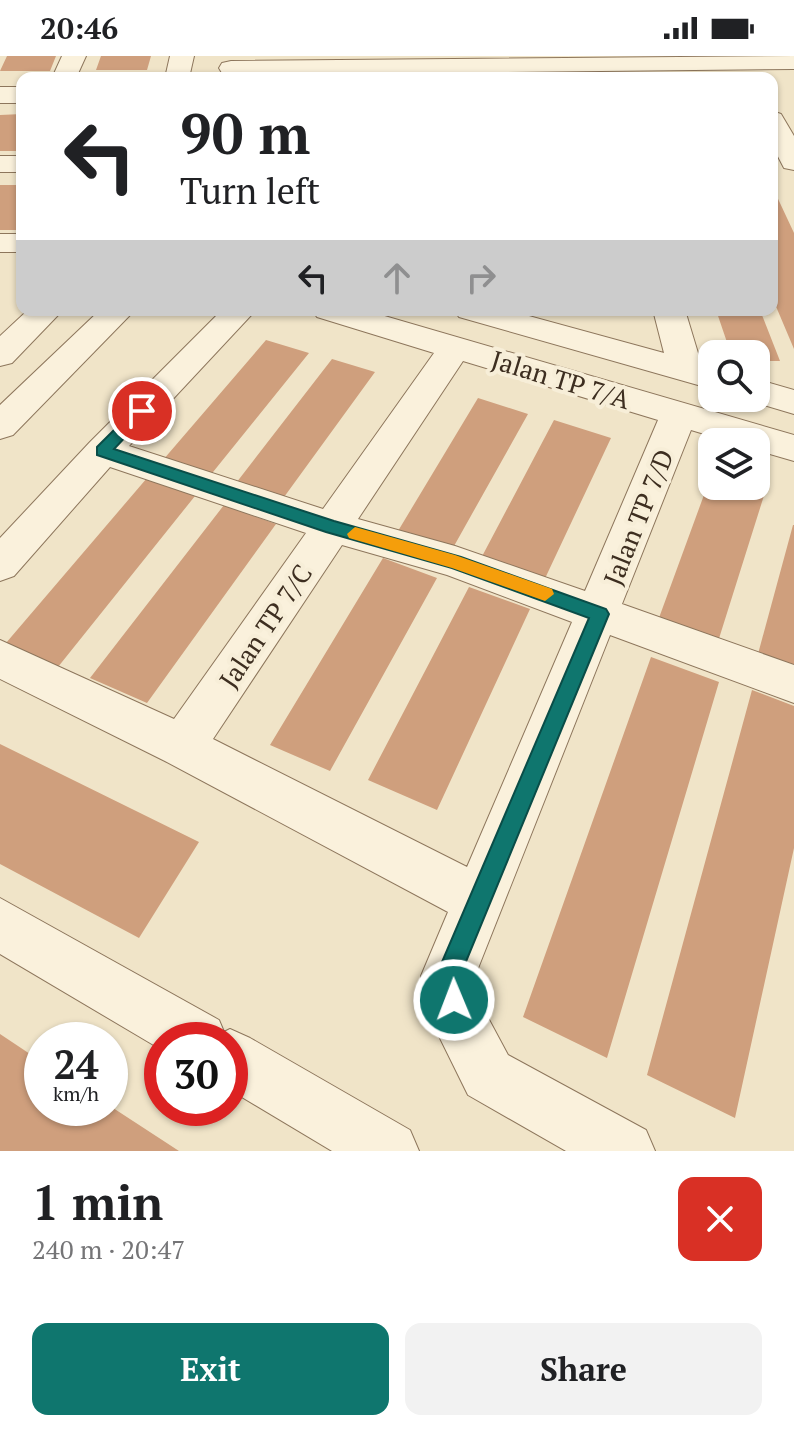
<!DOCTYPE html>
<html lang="en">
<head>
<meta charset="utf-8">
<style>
  :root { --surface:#fff; --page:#f2f2f2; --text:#202124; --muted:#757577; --accent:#0f766e }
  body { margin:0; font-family:"PT Serif",serif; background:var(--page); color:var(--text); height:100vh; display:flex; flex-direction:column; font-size:30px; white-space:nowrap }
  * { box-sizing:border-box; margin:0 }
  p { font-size:26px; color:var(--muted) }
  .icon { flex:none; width:44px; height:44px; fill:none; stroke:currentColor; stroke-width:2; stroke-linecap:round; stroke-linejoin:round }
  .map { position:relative; height:1095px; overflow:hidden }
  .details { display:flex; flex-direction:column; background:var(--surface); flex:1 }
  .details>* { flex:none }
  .guide { position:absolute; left:16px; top:16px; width:762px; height:244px; border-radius:16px; box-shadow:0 2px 6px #0004; background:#fff; color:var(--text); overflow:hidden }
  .fabs { position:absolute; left:698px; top:284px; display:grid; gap:16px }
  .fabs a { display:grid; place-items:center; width:72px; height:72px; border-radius:16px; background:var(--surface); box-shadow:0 2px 6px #0004; font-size:40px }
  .speed { position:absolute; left:24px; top:966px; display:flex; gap:16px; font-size:40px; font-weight:700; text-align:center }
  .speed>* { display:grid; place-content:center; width:104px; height:104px; border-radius:50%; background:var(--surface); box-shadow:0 2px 6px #0004; line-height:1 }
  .speed small { font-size:20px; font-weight:400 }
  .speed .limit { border:12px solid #d22; background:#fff; color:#111 }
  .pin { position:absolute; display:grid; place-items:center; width:68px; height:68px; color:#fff; margin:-34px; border:4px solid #fff; border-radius:50%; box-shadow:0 2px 8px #0007 }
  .me { position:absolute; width:88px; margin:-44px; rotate:359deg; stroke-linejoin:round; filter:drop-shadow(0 0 6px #0008) }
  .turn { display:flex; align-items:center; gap:28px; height:168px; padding:0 32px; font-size:36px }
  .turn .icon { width:104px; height:104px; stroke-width:2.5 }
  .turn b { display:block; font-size:56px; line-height:68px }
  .lanes { display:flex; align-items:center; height:76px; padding:0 32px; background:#0003; justify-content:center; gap:40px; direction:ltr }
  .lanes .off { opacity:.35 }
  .round { display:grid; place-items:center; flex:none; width:84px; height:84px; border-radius:16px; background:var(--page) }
  .overview { display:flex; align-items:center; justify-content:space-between; height:136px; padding:0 32px }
  h1 { font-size:48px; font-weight:800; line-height:60px }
  .cta { display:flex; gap:16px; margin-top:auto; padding:16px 32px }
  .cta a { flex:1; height:92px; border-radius:16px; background:var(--accent); color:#fff; font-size:32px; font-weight:800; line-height:92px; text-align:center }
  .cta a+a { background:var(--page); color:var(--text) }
  .status { display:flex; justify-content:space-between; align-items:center; height:56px; padding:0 40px; background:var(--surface); direction:ltr }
  .status svg { height:22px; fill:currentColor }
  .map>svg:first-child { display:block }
  .building { fill:#cf9f7d }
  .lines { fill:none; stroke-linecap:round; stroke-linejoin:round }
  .minor-casing { stroke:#8d765c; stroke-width:2 }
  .minor { fill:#faf1dc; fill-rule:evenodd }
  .route { fill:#0f766e; stroke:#0a4d48; stroke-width:2 }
  .slow { fill:#f59e0b }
  .labels { text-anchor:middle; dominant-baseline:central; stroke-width:8; stroke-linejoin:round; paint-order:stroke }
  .street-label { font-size:26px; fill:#3d2e20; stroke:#f7eed8 }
</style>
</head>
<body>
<div class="status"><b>20:46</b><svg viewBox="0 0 49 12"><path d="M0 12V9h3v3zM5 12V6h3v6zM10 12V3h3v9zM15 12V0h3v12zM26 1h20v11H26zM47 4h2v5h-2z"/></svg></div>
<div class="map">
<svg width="794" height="1095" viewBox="0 0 794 1095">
  <rect width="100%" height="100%" fill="#f0e4c8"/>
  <path class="building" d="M7,0h49l-6,15h-50z
    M101,0h50l-4,14h-51z
    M22,58v37h-22v-36z
    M0,129h22v45h-22z
    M772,130l22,47v116l-22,-52z
    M583,254h47l2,6h-48z
    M716,254h44l20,51h-24v-7h-25z
    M266,284l43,13 -100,124 -46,-17z
    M332,303l43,13 -96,132 -46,-17z
    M478,342l50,16 -79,141 -54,-19z
    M554,364l57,18 -70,149 -63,-23z
    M712,417v13h44v-3l11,3 -51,162 -60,-22z
    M147,422l48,18 -137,171 -52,-24z
    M224,449l52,19 -129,179 -57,-25z
    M793,469h1v154l-39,-14z
    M383,502l54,20 -107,193 -60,-26z
    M469,531l61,22 -93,201 -69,-30z
    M651,601l68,25 -112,376 -84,-41z
    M752,634l42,16v142l-59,270 -88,-43z
    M0,688l199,98 -60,96 -139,-74z
    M0,978l42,28v46l68,-2 69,45h-179z"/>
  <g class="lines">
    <defs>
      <path id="minor" d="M62,0h24l-10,22h-24z
        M170,0h24l-5,22h-24z
        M794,0v13l-563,6 -9,-2 -3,-5 3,-5 9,-2z
        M0,31h22v16h-22z
        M772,55l9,3 13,22v34l-10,-2 -12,-23z
        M0,100h22v16h-22z
        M0,178h22v18h-22z
        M28,254h35l-51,53 -12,3v-30z
        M100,254h35l-122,125 -13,4v-34z
        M222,254h34l-127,136 194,63 111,-156 -117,-36 -5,-7h52l430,125v26l-38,-11v-8h-25l-40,-12 -69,174 172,61v38l-184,-68 -135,341 11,38 22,41 138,75 9,21h-89l-98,-56 -35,-71 -12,-48 27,-64 -283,-151 -165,-82v-39l174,79 132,-186 -196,-66 -96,109 -14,5v-43l90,-96zM463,305l195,59 -73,171 -130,-45 -97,-27zM342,489l105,30 125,47 -105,245 -254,-128z
        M454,254h53l157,43 -11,-43h32l16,53 11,4v22l-253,-72z
        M756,323l38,11v24l-50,-15 12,-1z
        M0,842l219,122 5,12 6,-3 20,9 160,92 9,21h-87l-102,-61v-50h-68v10l-162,-96z"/>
    </defs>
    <use href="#minor" class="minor-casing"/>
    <use href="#minor" class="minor"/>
  </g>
  <path class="route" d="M142,349l5,2v7l-33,35 220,72 127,36 145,52 3,5 -149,362 6,24 -3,9 -9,3 -8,-3 -10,-33 153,-358 -137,-50 -126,-36 -229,-77v-8l40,-40z"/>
  <path class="slow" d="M355,471l100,28 97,34 2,5 -9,7 -93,-33 -103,-30 -2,-4z"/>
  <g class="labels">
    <g class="street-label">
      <text transform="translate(561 323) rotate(17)">Jalan TP 7/A</text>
      <text transform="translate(638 461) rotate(-68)">Jalan TP 7/D</text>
      <text transform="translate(265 570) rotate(-56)">Jalan TP 7/C</text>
    </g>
  </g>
</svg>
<div class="fabs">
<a><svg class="icon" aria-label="search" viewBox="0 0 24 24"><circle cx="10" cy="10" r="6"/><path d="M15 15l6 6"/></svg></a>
<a><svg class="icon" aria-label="layers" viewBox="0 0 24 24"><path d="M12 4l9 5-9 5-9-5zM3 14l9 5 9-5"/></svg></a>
</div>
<div class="speed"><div>24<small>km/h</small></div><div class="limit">30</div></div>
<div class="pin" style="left:142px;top:355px;background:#d93025"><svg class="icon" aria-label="arrive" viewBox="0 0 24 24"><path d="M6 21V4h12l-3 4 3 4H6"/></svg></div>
<svg class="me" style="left:454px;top:944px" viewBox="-20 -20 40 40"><circle r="17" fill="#0f766e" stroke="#fff" stroke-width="3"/><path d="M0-11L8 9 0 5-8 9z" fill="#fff"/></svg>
<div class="guide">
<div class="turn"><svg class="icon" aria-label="left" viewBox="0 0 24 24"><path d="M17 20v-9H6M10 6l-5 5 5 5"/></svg><div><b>90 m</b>Turn left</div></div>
<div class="lanes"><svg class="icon" aria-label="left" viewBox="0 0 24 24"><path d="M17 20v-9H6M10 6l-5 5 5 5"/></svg><svg class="icon off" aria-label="ahead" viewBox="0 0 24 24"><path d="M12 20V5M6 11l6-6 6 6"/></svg><svg class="icon off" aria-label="right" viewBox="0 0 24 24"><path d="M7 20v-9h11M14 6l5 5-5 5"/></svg></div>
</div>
</div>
<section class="details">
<div class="overview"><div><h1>1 min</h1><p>240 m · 20:47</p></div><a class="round" style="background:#d93025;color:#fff"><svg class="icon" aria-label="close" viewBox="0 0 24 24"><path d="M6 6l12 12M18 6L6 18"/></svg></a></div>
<div class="cta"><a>Exit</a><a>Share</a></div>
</section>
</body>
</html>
